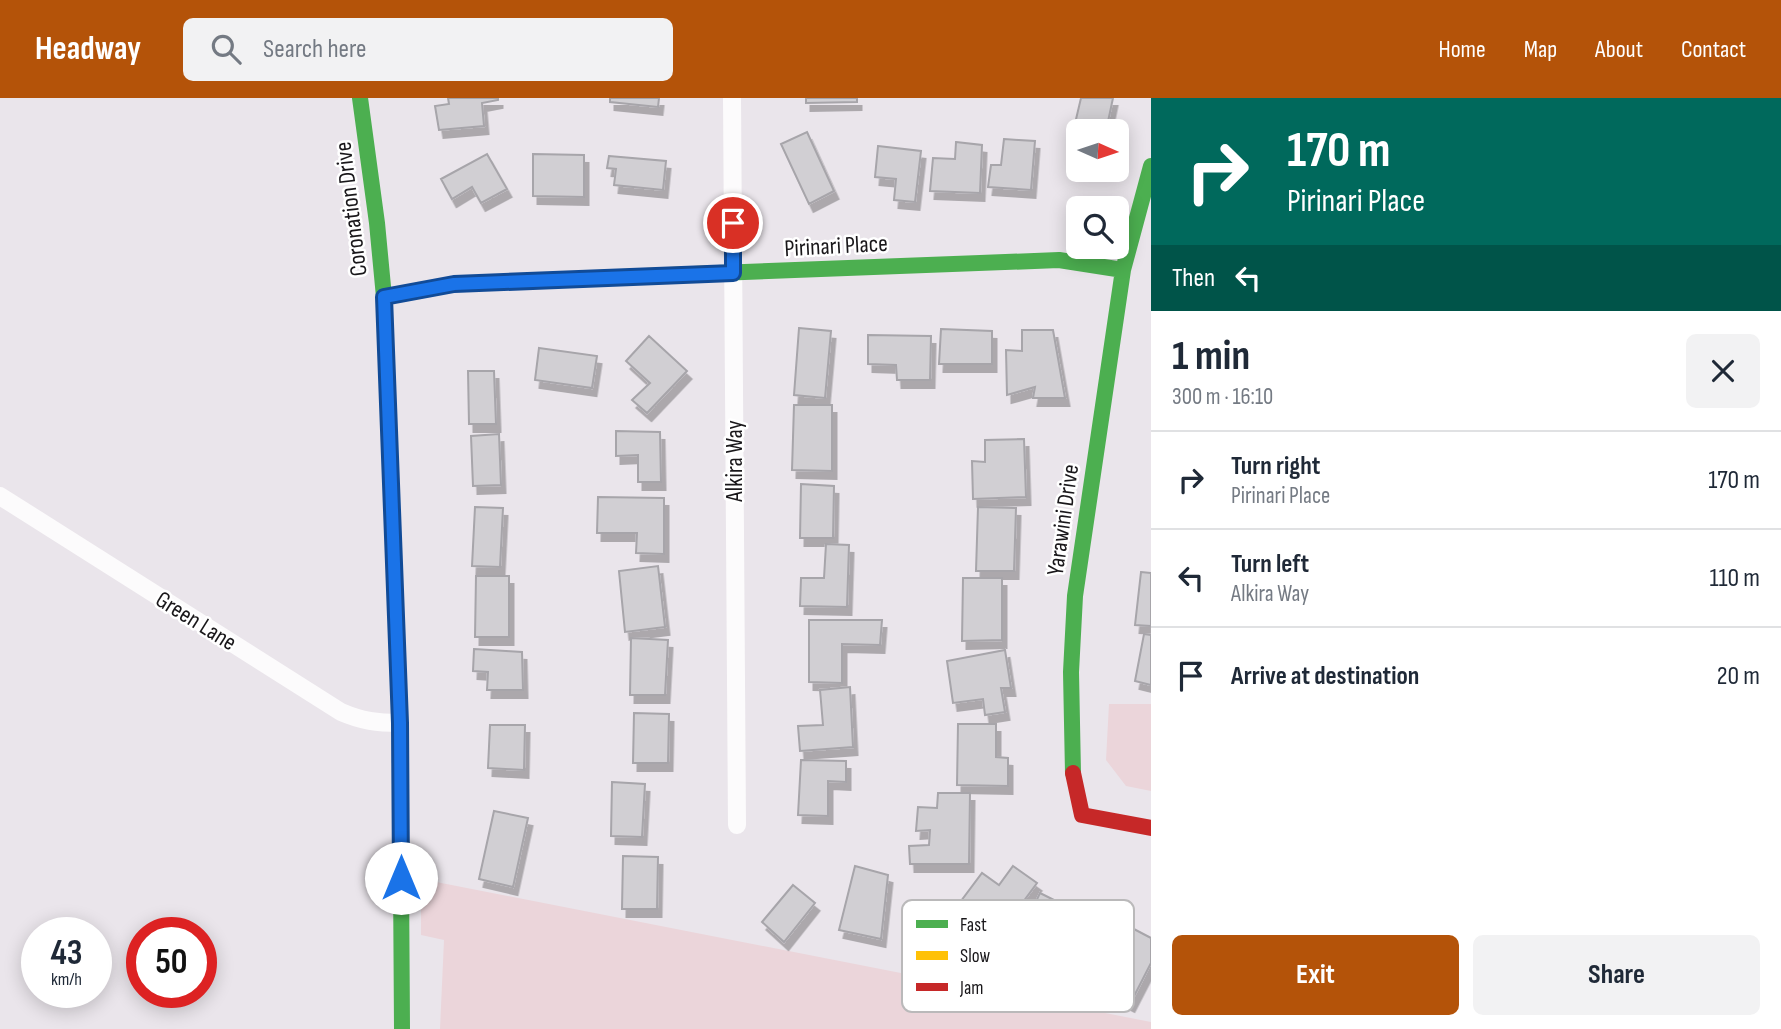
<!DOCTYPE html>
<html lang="en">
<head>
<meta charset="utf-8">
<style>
  :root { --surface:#fff; --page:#f2f2f3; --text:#1f2937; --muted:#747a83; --line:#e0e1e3; --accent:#b45309 }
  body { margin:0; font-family:"Sofia Sans Condensed",sans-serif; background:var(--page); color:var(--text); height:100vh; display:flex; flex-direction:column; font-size:26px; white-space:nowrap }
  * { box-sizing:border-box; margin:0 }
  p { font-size:23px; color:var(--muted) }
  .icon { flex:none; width:38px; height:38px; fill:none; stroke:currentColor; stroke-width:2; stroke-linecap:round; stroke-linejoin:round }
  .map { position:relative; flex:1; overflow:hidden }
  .details { display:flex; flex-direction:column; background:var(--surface); width:630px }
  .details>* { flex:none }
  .banner { background:#00695c; color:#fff; overflow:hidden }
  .needle { width:46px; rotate:93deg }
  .controls { position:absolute; left:1066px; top:21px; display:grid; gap:14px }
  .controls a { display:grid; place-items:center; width:63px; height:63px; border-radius:10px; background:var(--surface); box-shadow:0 4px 18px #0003; font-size:35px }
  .speed { position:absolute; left:21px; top:819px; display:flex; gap:14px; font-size:35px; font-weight:700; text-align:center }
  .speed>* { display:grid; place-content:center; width:91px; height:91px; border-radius:50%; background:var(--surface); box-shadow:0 4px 18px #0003; line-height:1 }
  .speed small { font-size:18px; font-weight:400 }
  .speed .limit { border:10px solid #d22; background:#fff; color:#111 }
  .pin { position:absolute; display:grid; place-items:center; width:60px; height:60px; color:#fff; margin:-30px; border:4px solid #fff; border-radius:50%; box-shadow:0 2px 7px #0007 }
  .me { position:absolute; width:77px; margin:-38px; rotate:0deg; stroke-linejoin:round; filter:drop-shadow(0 0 5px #0008) }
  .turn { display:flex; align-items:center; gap:24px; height:147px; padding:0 21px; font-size:32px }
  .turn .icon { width:91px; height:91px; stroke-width:2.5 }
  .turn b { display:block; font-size:49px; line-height:60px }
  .then { display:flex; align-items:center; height:66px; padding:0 21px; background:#0003; gap:14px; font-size:26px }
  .round { display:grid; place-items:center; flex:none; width:74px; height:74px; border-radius:10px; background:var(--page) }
  .overview { display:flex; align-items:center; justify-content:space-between; height:119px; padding:0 21px }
  h1 { font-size:42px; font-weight:700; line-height:52px }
  .cta { display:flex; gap:14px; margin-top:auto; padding:14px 21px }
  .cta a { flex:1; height:80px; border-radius:10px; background:var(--accent); color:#fff; font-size:28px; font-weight:700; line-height:80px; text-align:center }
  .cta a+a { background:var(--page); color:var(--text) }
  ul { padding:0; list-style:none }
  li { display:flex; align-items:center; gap:21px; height:98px; padding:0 21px; border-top:2px solid var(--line) }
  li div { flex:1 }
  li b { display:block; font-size:26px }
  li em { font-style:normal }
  header { display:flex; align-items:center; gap:42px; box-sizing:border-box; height:98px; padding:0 35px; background:var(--accent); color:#fff }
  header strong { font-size:33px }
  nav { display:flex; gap:38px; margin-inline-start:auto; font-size:24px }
  .search { width:490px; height:63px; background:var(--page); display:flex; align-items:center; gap:18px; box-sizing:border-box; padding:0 24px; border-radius:10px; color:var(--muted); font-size:26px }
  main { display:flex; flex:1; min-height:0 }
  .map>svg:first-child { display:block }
  .green { fill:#ebd5da }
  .building { fill:#d1cfd3; stroke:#a7a5aa; stroke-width:2; filter:url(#shadow) }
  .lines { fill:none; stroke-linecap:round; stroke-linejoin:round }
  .street { stroke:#fcfbfc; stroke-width:18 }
  .fast { stroke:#4caf50; stroke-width:16 }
  .slow { stroke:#ffc107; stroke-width:16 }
  .jam { stroke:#c62828; stroke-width:16 }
  .route-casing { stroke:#114b97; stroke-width:18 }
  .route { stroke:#1a73e8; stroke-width:12 }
  .labels { text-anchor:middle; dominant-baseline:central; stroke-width:5; stroke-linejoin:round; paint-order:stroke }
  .street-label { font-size:24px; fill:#19171a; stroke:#fff }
  .key { fill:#fff; stroke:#bab9ba; stroke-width:2 }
  .key-label { font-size:19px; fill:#19171a }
</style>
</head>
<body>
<header>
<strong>Headway</strong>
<div class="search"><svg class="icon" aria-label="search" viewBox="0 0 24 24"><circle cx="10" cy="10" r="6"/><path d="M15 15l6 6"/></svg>Search here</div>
<nav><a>Home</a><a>Map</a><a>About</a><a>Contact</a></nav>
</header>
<main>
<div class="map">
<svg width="1151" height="931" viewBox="0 0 1151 931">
  <defs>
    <filter id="shadow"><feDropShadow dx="4.5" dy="8" stdDeviation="0" flood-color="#0004"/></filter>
  </defs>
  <rect width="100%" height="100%" fill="#eae5eb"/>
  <path class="green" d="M1109,606h42v87l-25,-5 -20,-26z
    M421,781l730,143v7h-711l4,-89 -23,-5z"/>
  <path class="building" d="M448,0h50v2l-16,3 2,23 -45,4 -4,-24 14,-2z
    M610,0h49l-1,9 -48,-5z
    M806,0h51v4l-51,1z
    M1081,0h32l-7,33h-28v20l-9,-2z
    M807,34l27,59 -25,13 -28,-60z
    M1004,41l31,2 -4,49 -43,-3 3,-22h10z
    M956,44l26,3 -2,48 -50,-2 3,-33 22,1z
    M878,48l43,5 -6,51 -21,-2 2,-21 -21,-2z
    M487,56l20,35 -26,14 -9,-16 -20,12 -11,-20z
    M533,56l51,1v42l-51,-1z
    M609,58l57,5 -3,29 -49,-5 2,-16 -9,-1z
    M799,230l32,3 -6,67 -31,-3z
    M941,231l51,2v33h-53z
    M1022,232h31l12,68h-32l2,-11 -28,8 -1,-45 16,1z
    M868,237l63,1 -1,44h-33l-1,-15 -28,-1z
    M649,238l38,35 -40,42 -15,-13 18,-17 -24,-22z
    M539,250l58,8 -5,32 -57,-8z
    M468,273h26l2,53h-27z
    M794,307h38v66l-40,-1z
    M616,333l44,1 1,50h-23v-27l-22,1z
    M499,336l2,51 -28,1 -2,-50z
    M1024,341l2,58 -53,2 -1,-38 13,1v-22z
    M801,386l33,2 -1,52h-33z
    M598,399l66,1v56l-28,-1 1,-20h-40z
    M475,409l28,1 -3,59 -28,-1z
    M978,409l38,1 -2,63h-38z
    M826,446l23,1 -2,62 -47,-1 1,-28h23z
    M658,468l7,61 -40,5 -6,-61z
    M1141,474l10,1v53l-16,-1z
    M476,478h33v61h-34z
    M963,480h39v62l-40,1z
    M809,522h73l-2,25 -38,-1v39l-33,-1z
    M1144,536l7,1v50l-16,-4z
    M631,540l37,2 -3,55h-35z
    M474,551l48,3 1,38h-36l1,-18 -15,-1z
    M1005,552l6,38h-10l4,24 -20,3 -2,-16 -30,4 -6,-42z
    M850,589l3,60 -53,4 -2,-25 25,-1 -3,-35z
    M634,615l35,1 -1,49h-35z
    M958,626h38v33l12,1v28l-51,-1z
    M490,627h35l-1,45 -36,-2z
    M801,662l45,1v21l-18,-1v35l-30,-1z
    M612,684l33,2 -3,53 -31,-1z
    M938,695h32l-1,71h-59l-1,-18 20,-1 1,-15 -14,1 2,-24 19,1z
    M494,713l34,7 -15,69 -34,-8z
    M623,758l35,1 -1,52h-35z
    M855,768l33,9 -7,64 -42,-9z
    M1013,768l24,17 -53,72 -19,-14 13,-16 -23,-16 27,-36 17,12z
    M793,787l22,18 -31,39 -22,-20z
    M1040,795l34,17 -28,62 -36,-16z
    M1111,819l40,21v25l-21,41 -21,-11 11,-23 -29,-14z"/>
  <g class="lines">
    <path class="street" d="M732,0l5,727
      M0,398l341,216c21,9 36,11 59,11"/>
    <path class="fast" d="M360,0l17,125 7,74 16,426 2,306
      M718,175l341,-13 64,10
      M1073,675l-2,-101 4,-76 48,-326 28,-104"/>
    <path class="slow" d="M384,199l70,-13 264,-11"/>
    <path class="jam" d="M1073,675l9,42 69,13"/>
  </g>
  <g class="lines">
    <defs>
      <path id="route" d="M401,780l-1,-155 -16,-426 70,-13 279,-11v-50"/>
    </defs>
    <use href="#route" class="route-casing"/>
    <use href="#route" class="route"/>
  </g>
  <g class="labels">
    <g class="street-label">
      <text transform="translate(351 111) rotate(-97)">Coronation Drive</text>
      <text transform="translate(836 148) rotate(-3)">Pirinari Place</text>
      <text transform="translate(734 363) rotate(-90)">Alkira Way</text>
      <text transform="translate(1063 422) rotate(-82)">Yarawini Drive</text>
      <text transform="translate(196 523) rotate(32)">Green Lane</text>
    </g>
  </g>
  <rect x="902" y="802" width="232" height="112" rx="10" class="key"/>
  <rect x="916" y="822" width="32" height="8" fill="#4caf50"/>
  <rect x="916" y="853" width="32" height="9" fill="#ffc107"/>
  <rect x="916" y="885" width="32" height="8" fill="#c62828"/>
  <g class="key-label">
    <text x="960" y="833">Fast</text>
    <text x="960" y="864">Slow</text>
    <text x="960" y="896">Jam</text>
  </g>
</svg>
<div class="controls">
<a><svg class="needle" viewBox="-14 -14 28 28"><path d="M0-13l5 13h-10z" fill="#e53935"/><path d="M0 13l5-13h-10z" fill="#747a83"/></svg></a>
<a><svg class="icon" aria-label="search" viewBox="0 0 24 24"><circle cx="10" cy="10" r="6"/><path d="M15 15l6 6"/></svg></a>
</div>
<div class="speed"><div>43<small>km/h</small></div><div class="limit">50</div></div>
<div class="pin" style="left:733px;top:125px;background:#d93025"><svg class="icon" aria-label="arrive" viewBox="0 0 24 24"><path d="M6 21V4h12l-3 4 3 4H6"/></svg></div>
<svg class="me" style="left:401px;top:780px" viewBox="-20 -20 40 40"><circle r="19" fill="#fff"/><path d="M0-13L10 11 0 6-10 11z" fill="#1a73e8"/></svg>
</div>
<section class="details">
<div class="banner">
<div class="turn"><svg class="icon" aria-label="right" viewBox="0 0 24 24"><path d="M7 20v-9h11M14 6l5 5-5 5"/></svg><div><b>170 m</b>Pirinari Place</div></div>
<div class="then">Then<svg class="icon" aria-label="left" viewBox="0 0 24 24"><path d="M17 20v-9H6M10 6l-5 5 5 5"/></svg></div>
</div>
<div class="overview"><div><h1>1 min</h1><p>300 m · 16:10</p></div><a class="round"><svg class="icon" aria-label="close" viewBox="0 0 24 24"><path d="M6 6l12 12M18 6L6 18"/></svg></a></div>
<ul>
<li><svg class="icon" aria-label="right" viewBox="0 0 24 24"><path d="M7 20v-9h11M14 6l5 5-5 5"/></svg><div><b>Turn right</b><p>Pirinari Place</p></div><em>170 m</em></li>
<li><svg class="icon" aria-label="left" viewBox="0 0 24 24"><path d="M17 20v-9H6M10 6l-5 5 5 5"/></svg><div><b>Turn left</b><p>Alkira Way</p></div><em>110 m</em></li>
<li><svg class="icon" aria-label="arrive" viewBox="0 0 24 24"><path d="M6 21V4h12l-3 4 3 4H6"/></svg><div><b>Arrive at destination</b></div><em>20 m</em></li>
</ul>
<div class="cta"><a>Exit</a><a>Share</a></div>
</section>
</main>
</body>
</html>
